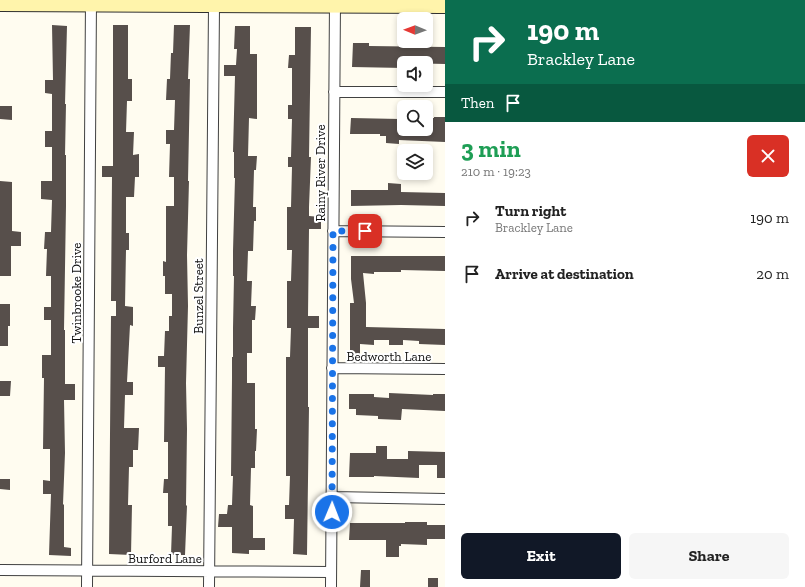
<!DOCTYPE html>
<html lang="en">
<head>
<meta charset="utf-8">
<style>
  :root { --surface:#fff; --page:#f6f6f6; --text:#222; --muted:#767676; --accent:#111827 }
  body { margin:0; font-family:"Zilla Slab",serif; background:var(--page); color:var(--text); height:100vh; display:flex; flex-direction:column; font-size:15px; white-space:nowrap }
  * { box-sizing:border-box; margin:0 }
  p { font-size:13px; color:var(--muted) }
  .icon { flex:none; width:22px; height:22px; fill:none; stroke:currentColor; stroke-width:2; stroke-linecap:round; stroke-linejoin:round }
  .map { position:relative; flex:1; overflow:hidden }
  .drawer { display:flex; flex-direction:column; background:var(--surface); width:360px }
  .drawer>* { flex:none }
  .top-card { background:#0b6e4f; color:#fff; overflow:hidden }
  .needle { width:26px; rotate:271deg }
  .buttons { position:absolute; left:397px; top:12px; display:grid; gap:8px }
  .buttons a { display:grid; place-items:center; width:36px; height:36px; border-radius:6px; background:var(--surface); box-shadow:0 2px 6px #0003; font-size:20px }
  .pin { position:absolute; display:grid; place-items:center; width:34px; height:34px; color:#fff; margin:-17px; border-radius:8px; box-shadow:0 2px 6px #0006 }
  .me { position:absolute; width:44px; margin:-22px; rotate:1deg; stroke-linejoin:round; filter:drop-shadow(0 0 3px #0008) }
  .turn { display:flex; align-items:center; gap:14px; height:84px; padding:0 16px; font-size:18px }
  .turn .icon { width:52px; height:52px; stroke-width:2.5 }
  .turn b { display:block; font-size:28px; line-height:34px }
  .then { display:flex; align-items:center; height:38px; padding:0 16px; background:#0003; gap:8px; font-size:15px }
  .round { display:grid; place-items:center; flex:none; width:42px; height:42px; border-radius:6px; background:var(--page) }
  .overview { display:flex; align-items:center; justify-content:space-between; height:68px; padding:0 16px }
  h1 { font-size:24px; font-weight:800; line-height:30px; color:#1e9e55 }
  .button { display:flex; gap:8px; margin-top:auto; padding:8px 16px }
  .button a { flex:1; height:46px; border-radius:6px; background:var(--accent); color:#fff; font-size:16px; font-weight:800; line-height:46px; text-align:center }
  .button a+a { background:var(--page); color:var(--text) }
  ul { padding:0; list-style:none }
  li { display:flex; align-items:center; gap:12px; height:56px; padding:0 16px }
  li div { flex:1 }
  li b { display:block; font-size:15px }
  li em { font-style:normal }
  main { display:flex; flex:1; min-height:0 }
  .map>svg:first-child { display:block }
  .building { fill:#574f4b }
  .lines { fill:none; stroke-linecap:round; stroke-linejoin:round }
  .street-casing { stroke:#414141; stroke-width:12 }
  .secondary-casing { stroke:#303030; stroke-width:16 }
  .street { stroke:#fff; stroke-width:10 }
  .secondary { stroke:#fff4ab; stroke-width:14 }
  .route { stroke:#1a73e8; stroke-width:7; stroke-dasharray:0 12.6 }
  .labels { text-anchor:middle; dominant-baseline:central; stroke-width:4; stroke-linejoin:round; paint-order:stroke }
  .street-label { font-size:13px; fill:#0e0e0e; stroke:#fff }
</style>
</head>
<body>
<main>
<div class="map">
<svg width="445" height="587" viewBox="0 0 445 587">
  <rect width="100%" height="100%" fill="#fffcf0"/>
  <path class="building" d="M52,25l15,1 -2,78h1l-1,51h1v51l-2,124h1v54h10v16h-11l1,53 -2,51 1,1v42l7,1v8l-22,-1 2,-61h-8v-14l7,1v-32h-7l1,-71h-2v-23h9v-35h-7v-13h7v-31h-5l1,-27h-3l1,-17h6l1,-32 -11,-1v-18h11v-34h-7v-16h7v-37l-7,-1v-13h8z
    M113,25h15v54h4v22h-5l-1,31h8l-1,23 6,-1v23h-4l-1,20h-8v36h3v17h-3l-1,56 8,1v19l-3,-1 -3,57h6v13h-8l-1,33h15l-1,22h-5v17h-4l-1,38h4l-1,50 -22,-1 2,-238h5v-15h-5l1,-124h-10v-11h11z
    M174,25h16l-2,54h2l-2,102h1l-2,74 1,51 -2,77 1,46 -1,76 1,1 -2,49h-14l1,-29h-4v-33h-5l1,-14h4v-37h-4l1,-75h-7v-11h6l1,-25h4v-15h3v-22h-7v-18h-2v-15l3,1v-56h8v-29h-5l1,-33h-4v-14h8l1,-30h-9l1,-21h3l1,-26h2z
    M235,26h15v28h7v65l-8,-1 -1,38h9l-1,14h-2l-1,37h3v14h-2l-1,30h-5l-1,30h5l-1,25h5l-1,14h-3v33h-5v30h8v46h2l-1,22h-1v17h-4l-1,37 3,1v32h12v12h-16v4l-17,-1v-26h-14l1,-13h8l1,-9h4l1,-29h-2l1,-98v-21h1v-29l1,-52h-1v-25l2,-73h-1v-26h-1l2,-76h-11v-11h12l1,-16h-3z
    M295,27h16l-2,130h2l-2,50v9l12,1v12h-12l-1,87h11v12h-11v79h1l-2,148 -14,-1 1,-35h-9v-14h4l1,-29h-4v-119h4l1,-29h-4v-47h4l1,-31h-5v-43h4l1,-40h-4v-10h3l1,-38h-4v-14h4v-37h-4l1,-13h6z
    M353,43h16v3l76,1v17l-41,-1v5l-52,-1z
    M0,106h12v14l-12,-1z
    M434,117h11v25l-46,-2v4l-13,-1v-7h-6v-2h-30l1,-16 49,1v10h26v-11h8z
    M0,181l12,1v49l9,1v14h-10v30h-11z
    M388,183l13,1v8l44,1v13l-44,-1 -50,1v-16h37z
    M351,256h94v15l-44,-1v2h-27v2l-11,-1 3,30v24l79,2v16l-26,-1v-3l-16,-1v5h-14v-5h-15v5l-14,-1v10l-10,-1v-50h4l-3,-24z
    M0,304h10v22h-2v20h-8z
    M0,381h11l-1,15h-10z
    M389,393l44,2v-1h12v17l-43,-2 -1,11 -23,-1v-3l-22,-1v-6h-7v-15h25v3l15,1z
    M376,446h11v13h21v-8l37,1v26h-8v-13h-18v13l-45,-2v1h-25l1,-24h26z
    M0,479h10v11l-10,-1z
    M405,522h22v3h18v14h-18v6l-26,-1v2h-2v11h-13v-17h-37l1,-17h55z
    M361,570h9v17h-10z
    M428,578h10v9h-10z"/>
  <g class="lines">
    <defs>
      <path id="street" d="M334,92h111
        M333,231l112,1
        M332,368l113,1
        M332,497l113,2
        M0,570l331,2
        M87,587l4,-587
        M209,587l5,-581
        M331,587l4,-587"/>
      <path id="secondary" d="M0,4l445,2"/>
    </defs>
    <use href="#street" class="street-casing"/>
    <use href="#secondary" class="secondary-casing"/>
    <use href="#street" class="street"/>
    <use href="#secondary" class="secondary"/>
  </g>
  <g class="lines">
    <path class="route" d="M332,512l1,-281h32"/>
  </g>
  <g class="labels">
    <g class="street-label">
      <text transform="translate(320 173) rotate(-90)">Rainy River Drive</text>
      <text transform="translate(76 293) rotate(-90)">Twinbrooke Drive</text>
      <text transform="translate(198 296) rotate(-90)">Bunzel Street</text>
      <text x="389" y="356">Bedworth Lane</text>
      <text x="165" y="558">Burford Lane</text>
    </g>
  </g>
</svg>
<div class="buttons">
<a><svg class="needle" viewBox="-14 -14 28 28"><path d="M0-13l5 13h-10z" fill="#e53935"/><path d="M0 13l5-13h-10z" fill="#767676"/></svg></a>
<a><svg class="icon" aria-label="sound" viewBox="0 0 24 24"><path d="M4 9h4l5-4v14l-5-4H4zM17 9q2 3 0 6"/></svg></a>
<a><svg class="icon" aria-label="search" viewBox="0 0 24 24"><circle cx="10" cy="10" r="6"/><path d="M15 15l6 6"/></svg></a>
<a><svg class="icon" aria-label="layers" viewBox="0 0 24 24"><path d="M12 4l9 5-9 5-9-5zM3 14l9 5 9-5"/></svg></a>
</div>
<div class="pin" style="left:365px;top:231px;background:#d93025"><svg class="icon" aria-label="arrive" viewBox="0 0 24 24"><path d="M6 21V4h12l-3 4 3 4H6"/></svg></div>
<svg class="me" style="left:332px;top:512px" viewBox="-20 -20 40 40"><circle r="17" fill="#1a73e8" stroke="#fff" stroke-width="3"/><path d="M0-11L8 9 0 5-8 9z" fill="#fff"/></svg>
</div>
<section class="drawer">
<div class="top-card">
<div class="turn"><svg class="icon" aria-label="right" viewBox="0 0 24 24"><path d="M7 20v-9h11M14 6l5 5-5 5"/></svg><div><b>190 m</b>Brackley Lane</div></div>
<div class="then">Then<svg class="icon" aria-label="arrive" viewBox="0 0 24 24"><path d="M6 21V4h12l-3 4 3 4H6"/></svg></div>
</div>
<div class="overview"><div><h1>3 min</h1><p>210 m · 19:23</p></div><a class="round" style="background:#d93025;color:#fff"><svg class="icon" aria-label="close" viewBox="0 0 24 24"><path d="M6 6l12 12M18 6L6 18"/></svg></a></div>
<ul>
<li><svg class="icon" aria-label="right" viewBox="0 0 24 24"><path d="M7 20v-9h11M14 6l5 5-5 5"/></svg><div><b>Turn right</b><p>Brackley Lane</p></div><em>190 m</em></li>
<li><svg class="icon" aria-label="arrive" viewBox="0 0 24 24"><path d="M6 21V4h12l-3 4 3 4H6"/></svg><div><b>Arrive at destination</b></div><em>20 m</em></li>
</ul>
<div class="button"><a>Exit</a><a>Share</a></div>
</section>
</main>
</body>
</html>
